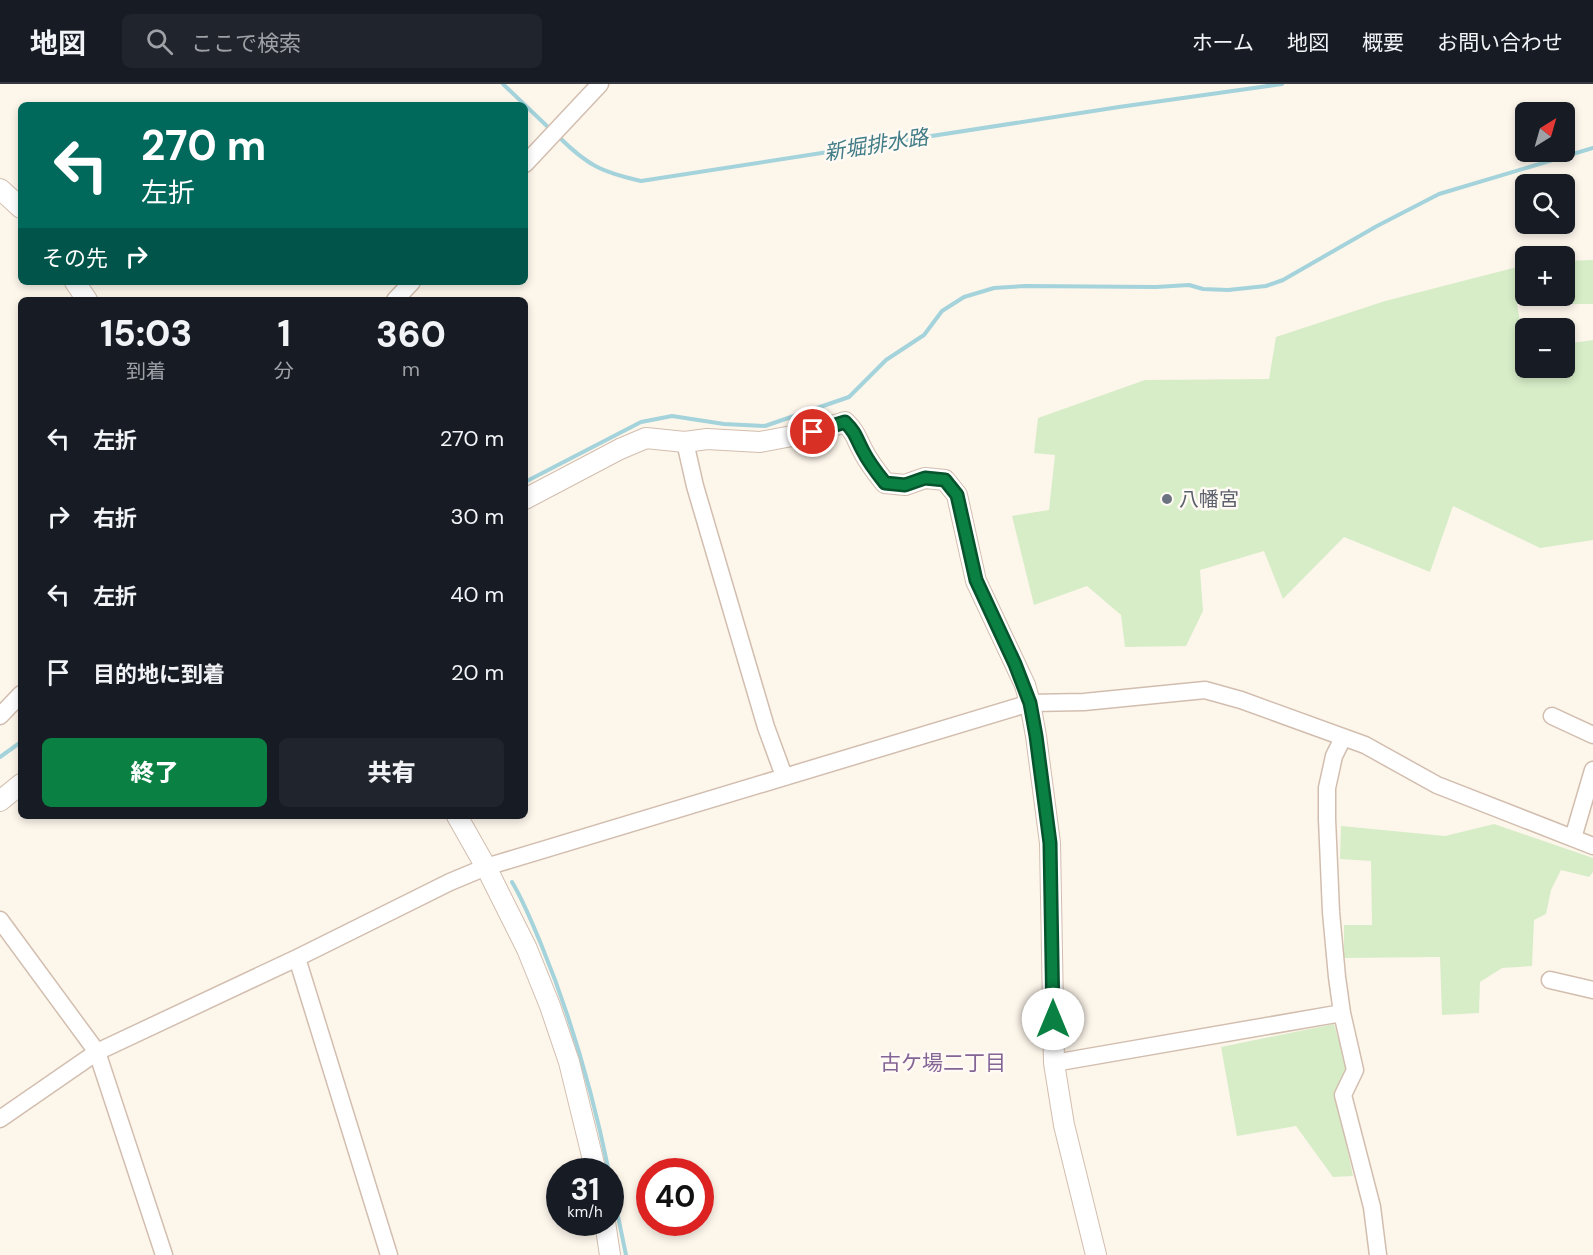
<!DOCTYPE html>
<html lang="ja">
<head>
<meta charset="utf-8">
<style>
  :root { --surface:#171b24; --page:#20242c; --text:#f1f3f6; --muted:#9ea1a6; --line:#363941; --accent:#0b8043 }
  body { margin:0; font-family:"DM Sans","Noto Sans JP",sans-serif; background:var(--page); color:var(--text); height:100vh; display:flex; flex-direction:column; font-size:22px; white-space:nowrap }
  * { box-sizing:border-box; margin:0 }
  p { font-size:20px; color:var(--muted) }
  .icon { flex:none; width:33px; height:33px; fill:none; stroke:currentColor; stroke-width:2; stroke-linecap:round; stroke-linejoin:round }
  .map { position:relative; flex:1; overflow:hidden }
  .sheet { position:absolute; left:18px; top:213px; width:510px; height:522px; display:flex; flex-direction:column; background:var(--surface); border-radius:9px; box-shadow:0 3px 9px #0003 }
  .sheet>* { flex:none }
  .banner { position:absolute; left:18px; top:18px; width:510px; height:183px; border-radius:9px; box-shadow:0 3px 9px #0003; background:#00695c; color:#fff; overflow:hidden }
  .needle { width:39px; rotate:37deg }
  .tools { position:absolute; left:1515px; top:18px; display:grid; gap:12px }
  .tools a { display:grid; place-items:center; width:60px; height:60px; border-radius:9px; background:var(--surface); box-shadow:0 3px 9px #0003; font-size:30px }
  .speed { position:absolute; left:546px; top:1074px; display:flex; gap:12px; font-size:30px; font-weight:700; text-align:center }
  .speed>* { display:grid; place-content:center; width:78px; height:78px; border-radius:50%; background:var(--surface); box-shadow:0 3px 9px #0003; line-height:1 }
  .speed small { font-size:15px; font-weight:400 }
  .speed .limit { border:9px solid #d22; background:#fff; color:#111 }
  .pin { position:absolute; display:grid; place-items:center; width:51px; height:51px; color:#fff; margin:-26px; border:3px solid #fff; border-radius:50%; box-shadow:0 2px 6px #0007 }
  .me { position:absolute; width:66px; margin:-33px; rotate:0deg; stroke-linejoin:round; filter:drop-shadow(0 0 4px #0008) }
  .turn { display:flex; align-items:center; gap:21px; height:126px; padding:0 24px; font-size:27px }
  .turn .icon { width:78px; height:78px; stroke-width:2.5 }
  .turn b { display:block; font-size:42px; line-height:51px }
  .then { display:flex; align-items:center; height:57px; padding:0 24px; background:#0003; gap:12px; font-size:22px }
  .eta { display:flex; justify-content:space-evenly; align-items:center; height:102px; text-align:center }
  .eta b { font-size:36px; font-weight:800; line-height:42px }
  .button { display:flex; gap:12px; margin-top:auto; padding:12px 24px }
  .button a { flex:1; height:69px; border-radius:9px; background:var(--accent); color:#fff; font-size:24px; font-weight:800; line-height:69px; text-align:center }
  .button a+a { background:var(--page); color:var(--text) }
  ul { padding:0; list-style:none }
  li { display:flex; align-items:center; gap:18px; height:78px; padding:0 24px }
  li div { flex:1 }
  li b { display:block; font-size:22px }
  li em { font-style:normal }
  header { display:flex; align-items:center; gap:36px; box-sizing:border-box; height:84px; padding:0 30px; background:var(--surface); border-bottom:2px solid var(--line) }
  header strong { font-size:28px }
  nav { display:flex; gap:33px; margin-inline-start:auto; font-size:21px }
  .search { width:420px; height:54px; background:var(--page); display:flex; align-items:center; gap:15px; box-sizing:border-box; padding:0 21px; border-radius:9px; color:var(--muted); font-size:22px }
  .map>svg:first-child { display:block }
  .green { fill:#d7edc8 }
  .lines { fill:none; stroke-linecap:round; stroke-linejoin:round }
  .stream { stroke:#a4d3db; stroke-width:4 }
  .minor-casing { stroke:#d2beaf; stroke-width:19 }
  .tertiary-casing { stroke:#d2beaf; stroke-width:22 }
  .minor { stroke:#fff; stroke-width:16 }
  .tertiary { stroke:#fff; stroke-width:20 }
  .route-casing { stroke:#07532c; stroke-width:15 }
  .route { stroke:#0b8043; stroke-width:10 }
  .worship-dot { fill:#6b7280; stroke:#fffaf3; stroke-width:2 }
  .labels { text-anchor:middle; dominant-baseline:central; stroke-width:5; stroke-linejoin:round; paint-order:stroke }
  .worship-label { font-size:20px; fill:#5b616d; stroke:#fffaf3; text-anchor:start }
  .water-label { font-size:21px; font-style:italic; fill:#417c87; stroke:#fffaf3 }
  .neighbourhood-label { font-size:21px; fill:#856596; stroke:#fffaf3 }
</style>
</head>
<body>
<header>
<strong>地図</strong>
<div class="search"><svg class="icon" aria-label="search" viewBox="0 0 24 24"><circle cx="10" cy="10" r="6"/><path d="M15 15l6 6"/></svg>ここで検索</div>
<nav><a>ホーム</a><a>地図</a><a>概要</a><a>お問い合わせ</a></nav>
</header>
<div class="map">
<svg width="1593" height="1171" viewBox="0 0 1593 1171">
  <rect width="100%" height="100%" fill="#fdf6eb"/>
  <path class="green" d="M1593,176v44h-76l8,46 1,18h38l1,-24 28,-4v200l-53,8 -87,-42 -23,66 -86,-35 -61,62 -19,-48 -64,19 3,41 -17,35 -61,1 -4,-32 -34,-29 -53,19 -22,-89 37,-6 6,-55 -21,-2 4,-35 107,-38 124,-1 7,-42 109,-36 140,-36 1,31h38l1,-35z
    M1494,740l99,34v14l-4,5 -28,-7 -10,20 -5,24 -12,6 -2,46 -30,2 -22,14 -1,31 -37,2 -2,-58 -96,1v-33h28l-1,-64 -31,-2 1,-33 104,10z
    M1334,940l13,45 -11,27 17,80 -20,1 -37,-51 -59,10 -16,-89z"/>
  <g class="lines">
    <path class="stream" d="M503,0l47,45
      M558,52c29,29 43,36 83,45l478,-74 163,-23
      M525,398l116,-60 31,-6 52,8 41,2 84,-29 37,-37 38,-25 18,-24 22,-14 30,-9 31,-2 131,1 33,-2 14,4 25,1 38,-4 17,-6 94,-54 62,-32 154,-46
      M0,673l21,-15
      M512,798c12,20 20,41 29,62 30,73 52,150 68,228
      M610,1094l16,77"/>
    <defs>
      <path id="minor" d="M525,80l75,-80
        M395,216l17,-18
        M685,358l10,44 71,241 18,49
        M0,632l21,-22
        M1552,632l41,19
        M1343,654l-9,18 -7,32v31l4,93 6,65 5,36 13,57 -12,25 29,112 6,48
        M1573,754l20,-68
        M0,836l97,132 67,203
        M297,874l92,297
        M1550,896l43,10
        M1054,979l288,-50
        M0,1035l97,-67 200,-94 153,-76 36,-15 544,-164 54,-1 121,-12 36,10 124,45 72,40 156,61"/>
      <path id="tertiary" d="M0,105l21,19
        M75,198l12,18
        M525,415l95,-50 26,-11 39,4 22,-3 53,3 53,-10 32,-10c11,11 11,16 18,29 6,12 14,22 22,32l20,2 20,-7 20,2 12,15 19,86 49,104 5,18 6,33 14,107 4,220 10,62 32,130
        M0,717l21,-17
        M457,732l29,51 41,82 23,57 19,56 27,110
        M605,1138l5,33"/>
    </defs>
    <use href="#minor" class="minor-casing"/>
    <use href="#tertiary" class="tertiary-casing"/>
    <use href="#minor" class="minor"/>
    <use href="#tertiary" class="tertiary"/>
  </g>
  <g class="lines">
    <defs>
      <path id="route" d="M813,348l32,-10c11,11 11,16 18,29 6,12 14,22 22,32l20,2 20,-7 20,2 12,15 19,85 39,84 15,39 6,33 14,107 3,176"/>
    </defs>
    <use href="#route" class="route-casing"/>
    <use href="#route" class="route"/>
  </g>
  <circle class="worship-dot" cx="1167" cy="415" r="6"/>
  <g class="labels">
    <g class="worship-label">
      <text x="1179" y="415">八幡宮</text>
    </g>
    <g class="water-label">
      <text transform="translate(876 61) rotate(-9)">新堀排水路</text>
    </g>
    <g class="neighbourhood-label">
      <text x="943" y="979">古ケ場二丁目</text>
    </g>
  </g>
</svg>
<div class="tools">
<a><svg class="needle" viewBox="-14 -14 28 28"><path d="M0-13l5 13h-10z" fill="#e53935"/><path d="M0 13l5-13h-10z" fill="#9ea1a6"/></svg></a>
<a><svg class="icon" aria-label="search" viewBox="0 0 24 24"><circle cx="10" cy="10" r="6"/><path d="M15 15l6 6"/></svg></a>
<a>+</a>
<a>−</a>
</div>
<div class="speed"><div>31<small>km/h</small></div><div class="limit">40</div></div>
<div class="pin" style="left:813px;top:348px;background:#d93025"><svg class="icon" aria-label="arrive" viewBox="0 0 24 24"><path d="M6 21V4h12l-3 4 3 4H6"/></svg></div>
<svg class="me" style="left:1053px;top:935px" viewBox="-20 -20 40 40"><circle r="19" fill="#fff"/><path d="M0-13L10 11 0 6-10 11z" fill="#0b8043"/></svg>
<div class="banner">
<div class="turn"><svg class="icon" aria-label="left" viewBox="0 0 24 24"><path d="M17 20v-9H6M10 6l-5 5 5 5"/></svg><div><b>270 m</b>左折</div></div>
<div class="then">その先<svg class="icon" aria-label="right" viewBox="0 0 24 24"><path d="M7 20v-9h11M14 6l5 5-5 5"/></svg></div>
</div>
<section class="sheet">
<div class="eta">
<div><b>15:03</b><p>到着</p></div>
<div><b>1</b><p>分</p></div>
<div><b>360</b><p>m</p></div>
</div>
<ul>
<li><svg class="icon" aria-label="left" viewBox="0 0 24 24"><path d="M17 20v-9H6M10 6l-5 5 5 5"/></svg><div><b>左折</b></div><em>270 m</em></li>
<li><svg class="icon" aria-label="right" viewBox="0 0 24 24"><path d="M7 20v-9h11M14 6l5 5-5 5"/></svg><div><b>右折</b></div><em>30 m</em></li>
<li><svg class="icon" aria-label="left" viewBox="0 0 24 24"><path d="M17 20v-9H6M10 6l-5 5 5 5"/></svg><div><b>左折</b></div><em>40 m</em></li>
<li><svg class="icon" aria-label="arrive" viewBox="0 0 24 24"><path d="M6 21V4h12l-3 4 3 4H6"/></svg><div><b>目的地に到着</b></div><em>20 m</em></li>
</ul>
<div class="button"><a>終了</a><a>共有</a></div>
</section>
</div>
</body>
</html>
